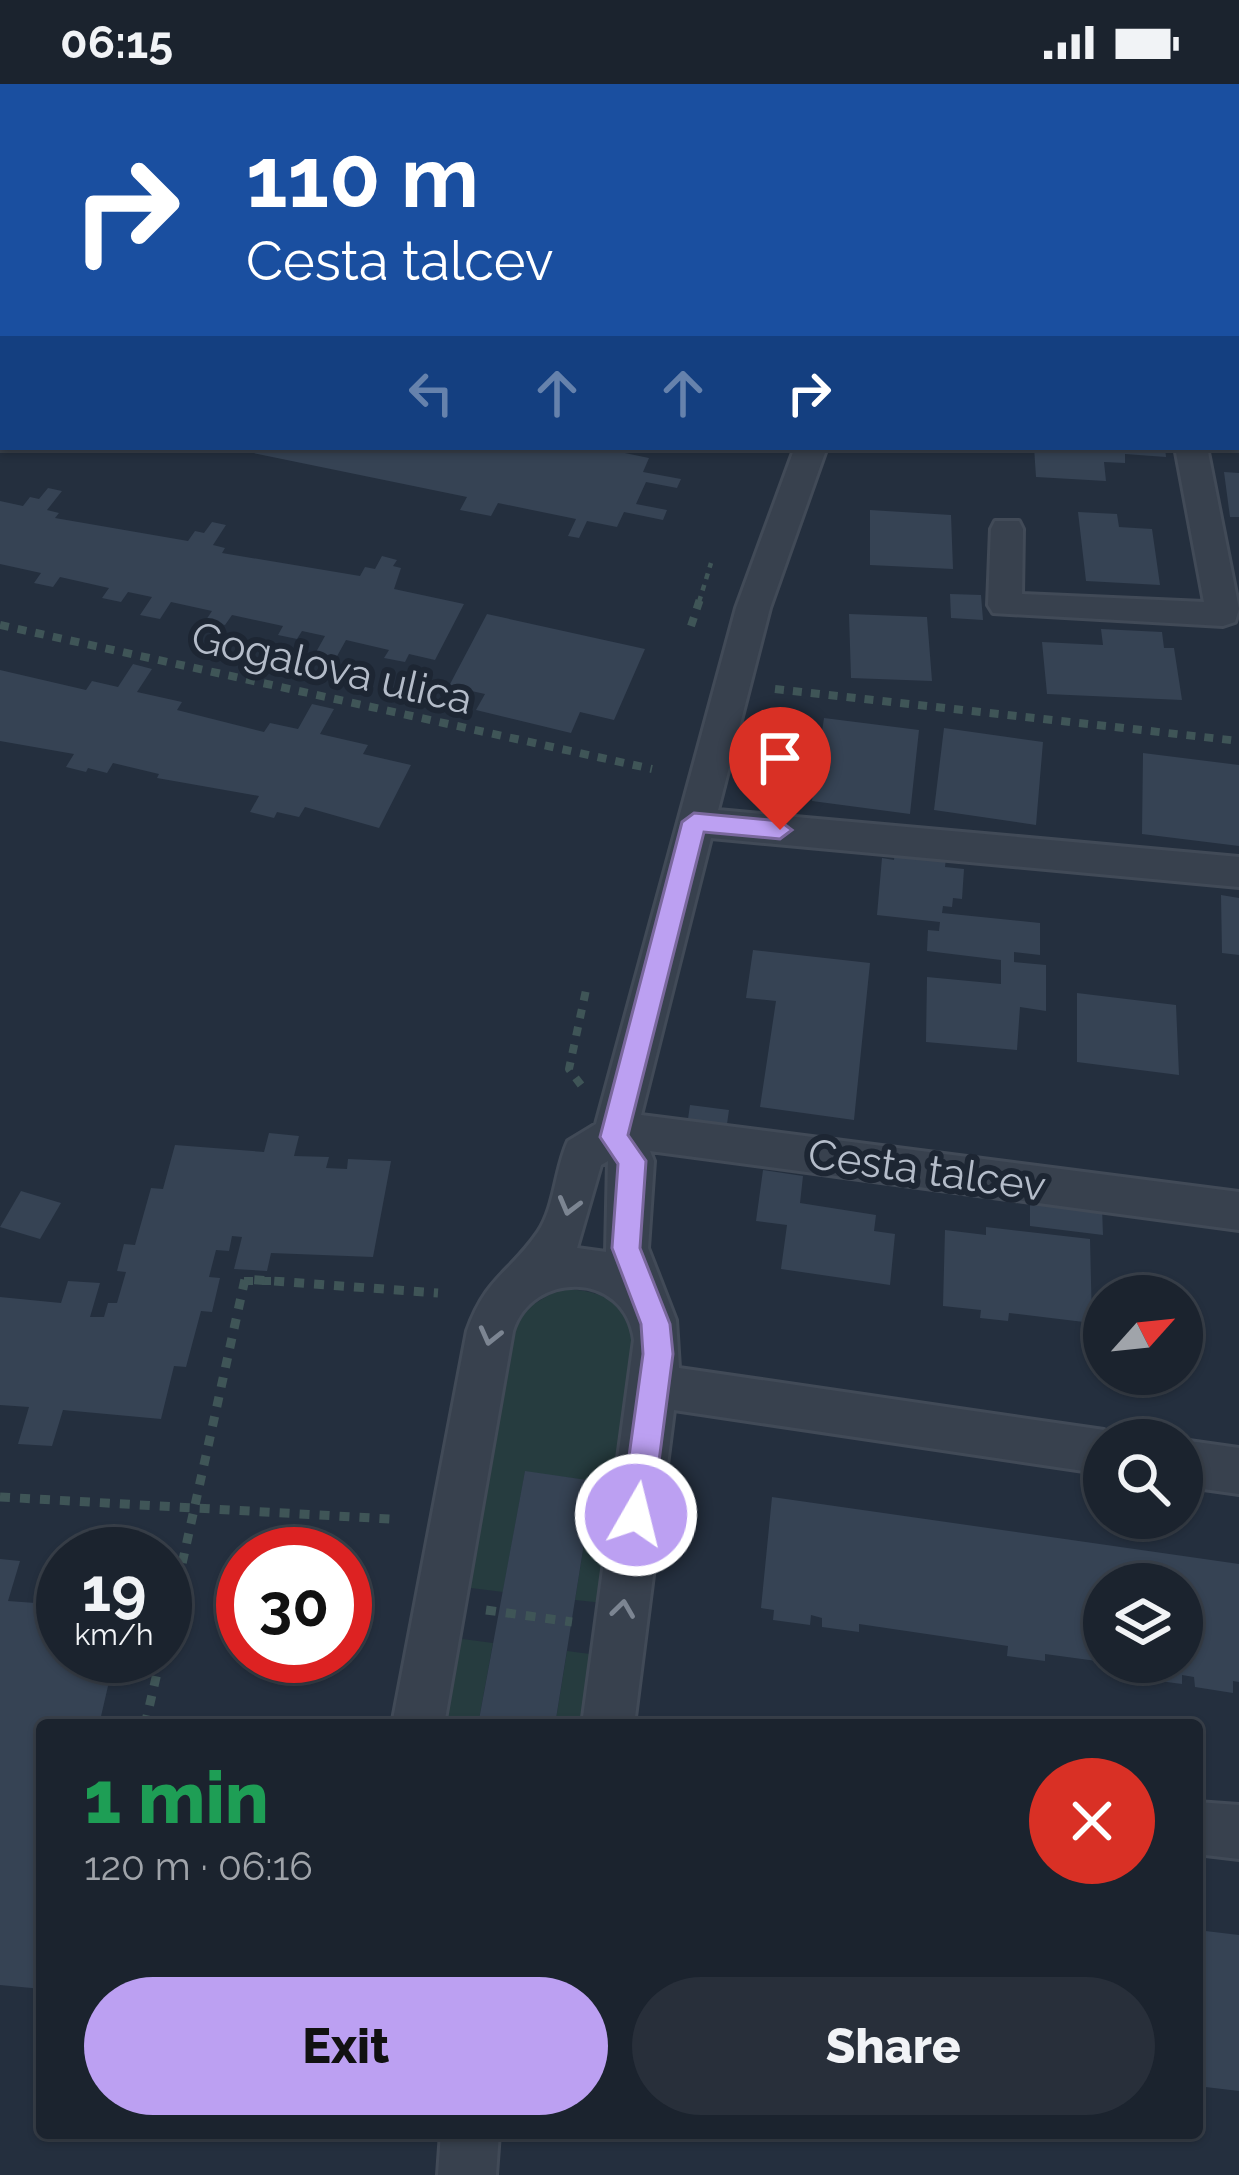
<!DOCTYPE html>
<html lang="en">
<head>
<meta charset="utf-8">
<style>
  :root { --surface:#1b232e; --page:#282f3a; --text:#f1f3f6; --muted:#a0a4aa; --line:#39404a; --accent:#bca0f2 }
  body { margin:0; font-family:Raleway,sans-serif; background:var(--page); color:var(--text); height:100vh; display:flex; flex-direction:column; font-size:45px; white-space:nowrap }
  * { box-sizing:border-box; margin:0 }
  p { font-size:39px; color:var(--muted) }
  .icon { flex:none; width:66px; height:66px; fill:none; stroke:currentColor; stroke-width:2; stroke-linecap:round; stroke-linejoin:round }
  .map { position:relative; flex:1; overflow:hidden }
  .sheet { position:absolute; left:36px; top:1635px; width:1167px; height:420px; display:flex; flex-direction:column; background:var(--surface); border-radius:12px; box-shadow:0 3px 9px #0004,0 0 0 3px var(--line) }
  .sheet>* { flex:none }
  .top-card { position:absolute; left:0px; top:0px; width:1239px; height:366px; box-shadow:0 3px 9px #0004,0 0 0 3px var(--line); background:#1a4fa0; color:#fff; overflow:hidden }
  .needle { width:78px; rotate:63deg }
  .controls { position:absolute; left:1083px; top:1191px; display:grid; gap:24px }
  .controls a { display:grid; place-items:center; width:120px; height:120px; border-radius:50%; background:var(--surface); box-shadow:0 3px 9px #0004,0 0 0 3px var(--line); font-size:60px }
  .speed { position:absolute; left:36px; top:1443px; display:flex; gap:24px; font-size:60px; font-weight:700; text-align:center }
  .speed>* { display:grid; place-content:center; width:156px; height:156px; border-radius:50%; background:var(--surface); box-shadow:0 3px 9px #0004,0 0 0 3px var(--line); line-height:1 }
  .speed small { font-size:30px; font-weight:400 }
  .speed .limit { border:18px solid #d22; background:#fff; color:#111 }
  .pin { position:absolute; display:grid; place-items:center; width:102px; height:102px; color:#fff; margin:-123px -51px; border-radius:50% 50% 50% 0; rotate:-45deg; box-shadow:0 0 12px #0007 }
  .pin .icon { rotate:45deg }
  .me { position:absolute; width:132px; margin:-66px; rotate:8deg; stroke-linejoin:round; filter:drop-shadow(0 0 9px #0008) }
  .turn { display:flex; align-items:center; gap:42px; height:252px; padding:0 48px; font-size:54px }
  .turn .icon { width:156px; height:156px; stroke-width:2.5 }
  .turn b { display:block; font-size:84px; line-height:102px }
  .lanes { display:flex; align-items:center; height:114px; padding:0 48px; background:#0003; justify-content:center; gap:60px; direction:ltr }
  .lanes .off { opacity:.35 }
  .round { display:grid; place-items:center; flex:none; width:126px; height:126px; border-radius:63px; background:var(--page) }
  .overview { display:flex; align-items:center; justify-content:space-between; height:204px; padding:0 48px }
  h1 { font-size:72px; font-weight:800; line-height:90px; color:#1e9e55 }
  .button { display:flex; gap:24px; margin-top:auto; padding:24px 48px }
  .button a { flex:1; height:138px; border-radius:72px; background:var(--accent); color:#111; font-size:48px; font-weight:800; line-height:138px; text-align:center }
  .button a+a { background:var(--page); color:var(--text) }
  .status { display:flex; justify-content:space-between; align-items:center; height:84px; padding:0 60px; background:var(--surface); direction:ltr }
  .status svg { height:33px; fill:currentColor }
  .map>svg:first-child { display:block }
  .green { fill:#263c3f }
  .building { fill:#364354 }
  .lines { fill:none; stroke-linecap:round; stroke-linejoin:round }
  .lane-casing { stroke:#414a57; stroke-width:6 }
  .street-casing { stroke:#414a57; stroke-width:6 }
  .path-far2 { stroke:#3f5557; stroke-width:4.5; stroke-dasharray:6 6; stroke-linecap:butt }
  .path-far1 { stroke:#3f5557; stroke-width:8; stroke-dasharray:9 9; stroke-linecap:butt }
  .path { stroke:#3f5557; stroke-width:9; stroke-dasharray:10 10; stroke-linecap:butt }
  .lane { fill:#38414e; fill-rule:evenodd }
  .street { fill:#38414e; fill-rule:evenodd }
  .oneway { stroke:#7c8592 }
  .route { fill:#bca0f2; stroke:#7a689d; stroke-width:3 }
  .labels { text-anchor:middle; dominant-baseline:central; stroke-width:12; stroke-linejoin:round; paint-order:stroke }
  .street-label { font-size:42px; fill:#b4bcc9; stroke:#1d2633 }
</style>
</head>
<body>
<div class="status"><b>06:15</b><svg viewBox="0 0 49 12"><path d="M0 12V9h3v3zM5 12V6h3v6zM10 12V3h3v9zM15 12V0h3v12zM26 1h20v11H26zM47 4h2v5h-2z"/></svg></div>
<div class="map">
<svg width="1239" height="2091" viewBox="0 0 1239 2091">
  <rect width="100%" height="100%" fill="#242f3e"/>
  <path class="green" d="M559,1205c52,1 67,15 80,64l-35,250 -29,-3 19,-119 -69,-9 -22,120 -40,-5 46,-253 20,-27z
    M455,1554l38,5 -15,82h-42z
    M567,1567l31,4 -11,70h-32z"/>
  <path class="building" d="M224,363h399l-3,5 29,6 -6,14 38,7 -4,9 -31,-6 -10,22 31,6 -4,10 -39,-8 -7,15 -30,-6 -8,17 -11,-2 8,-17 -78,-16 -7,13 -31,-6 7,-13z
    M1034,363h131l1,10 -41,-3v9l-21,-1 2,19 -70,-4z
    M1224,388l15,1v44h-9z
    M48,404l14,3 -15,19 12,3 -4,5 133,23 7,-10 9,2 8,-11 14,3 -13,20 12,3 -3,5 138,23 5,-9 10,2 7,-13 15,4 -4,6 8,2 -7,21 70,15 -29,56 -26,-6 -4,8 -21,-4 5,-8 -43,-10 -10,18 -21,-4 10,-18 -23,-5 -5,8 -19,-4 5,-9 -51,-11 -7,10 -19,-5 6,-9 -41,-9 -11,17 -20,-4 12,-18 -24,-5 -7,10 -19,-4 7,-10 -49,-11 -7,10 -19,-4 7,-10 -41,-9v-63l23,5 7,-9 9,2z
    M870,426l81,5 2,54 -83,-4z
    M1078,428l39,2 2,13 33,2 8,56 -74,-4z
    M950,510l31,1 2,25 -32,-2z
    M487,530l158,35 -31,71 -34,-8 -9,21 -95,-23 9,-16 -36,-8z
    M849,530l78,3 5,64 -81,-3z
    M1101,545l61,3 2,16h10l8,52 -135,-6 -5,-52 61,3z
    M133,580l19,5 -15,23 45,10 -5,8 87,22 6,-9 28,6 14,-25 22,5 -14,25 48,11 -5,9 48,11 -32,63 -74,-21 -6,10 -22,-5 -3,6 -24,-6 9,-16 -102,-18 2,-4 -46,-11 -6,10 -19,-5 -2,4 -20,-5 8,-13 -74,-13v-71l86,20 6,-9 26,6z
    M824,634l95,12 -9,84 -98,-13z
    M944,644l99,14 -7,83 -102,-15z
    M1143,669l96,12v81l-97,-12z
    M895,767l51,7 -1,9 19,2 -2,30 -9,-1 -1,9 -9,-1 -1,7 98,10v32l-26,-3v10l32,3v46l-26,-4 -3,43 -91,-8 1,-65 74,7v-24l-74,-9 1,-21 11,1 1,-9 -63,-7 5,-57 12,2z
    M1221,811l18,3v57l-17,-2z
    M753,866l117,13 -16,157 -94,-13 16,-106 -30,-3z
    M1077,909l99,12 3,70 -102,-13z
    M690,1021l39,5 -3,21 -39,-5z
    M269,1049l30,3 -5,20 35,1 -3,11 21,1 1,-10 43,2 -18,96 -102,-4 -4,18 -33,-2 8,-32 -10,-1 -3,15 -13,-1 -7,27 11,1 -8,34 -11,-1 -15,56 -12,-1 -13,53 -98,-9 -11,36 -34,-2 11,-37 -29,-2v-108l61,6 7,-22 32,2 -10,34h14l4,-14h9l9,-31 -9,-1 7,-27 11,1 16,-57 12,1 12,-44 89,7z
    M763,1086l40,6 -3,27 76,12 -2,16 21,3 -5,51 -109,-16 6,-44 -31,-4z
    M21,1107l40,12 -21,36 -40,-12z
    M1030,1115l72,8 1,28 -73,-9z
    M986,1143l104,12 2,84 -83,-10 -1,8 -28,-3 1,-8 -38,-4 2,-76 41,5z
    M525,1387l69,10 -39,244h-77z
    M772,1413l467,67v118l-6,-1v12l-38,-6 -1,-10 -12,-2v9l-38,-5v-11l-25,-3 63,-3v-78h-78v78l-59,-8v7l-38,-5 1,-10 -149,-22v8l-37,-5v-9l-11,-3 -1,10 -37,-5 1,-10 -13,-2z
    M0,1475l20,2 -12,40 55,4v51h39l-4,16 13,1 -12,52h-57v264l-42,-4z
    M1197,1846l42,5v156l-42,-5z"/>
  <g class="lines">
    <defs>
      <path id="lane" d="M45,0h18l-19,3z
        M3,21v8l-3,1v-8z"/>
      <path id="street" d="M124,0h30l-32,3z
        M300,0h31l2,3h-31z
        M813,0h33l2,3h-33z
        M989,0h27l-29,3z
        M3,59v17l-3,1v-17z
        M1236,85h3v16h-3z
        M3,108v19l-3,1v-19z
        M795,363h32l-57,161 -52,202 521,47v30l-528,-49 -70,277 598,77v38l-589,-79 4,10 -6,87 28,72 3,48 425,62 18,10h-18v34l-430,-64 -40,315h-52l52,-385c-9,-70 -102,-69 -121,-9l-69,394h-52l75,-394c19,-54 42,-57 71,-99 17,-25 17,-63 30,-91l28,-17 140,-516zM608,1077l-2,91 -29,-4 24,-83z
        M1175,363h32l32,162 -4,13 -12,4 -230,-13 -5,-8 3,-76 4,-8h24l4,8 -1,65 182,8z
        M1182,1356l57,8v46l-57,-8z
        M1197,1718l42,3v54l-42,-5z
        M441,2049h58l-3,42h-58z"/>
    </defs>
    <use href="#lane" class="lane-casing"/>
    <use href="#street" class="street-casing"/>
    <path class="path-far2" d="M699,518l12,-39"/>
    <path class="path-far1" d="M0,541l652,144
      M691,542l9,-27
      M775,605l464,52
      M581,1001l-12,-16 17,-79
      M244,1197h34"/>
    <path class="path" d="M0,1413l390,22
      M486,1526l86,12
      M165,1557l80,-362 193,14
      M145,1641l16,-69"/>
    <use href="#lane" class="lane"/>
    <use href="#street" class="street"/>
  </g>
  <defs><path id="oneway-chevron" d="M-2-3.5L2.5 0L-2 3.5" fill="none" stroke-width="1.6" stroke-linecap="round" stroke-linejoin="round" transform="scale(3)"/></defs>
  <g class="oneway">
    <use href="#oneway-chevron" transform="translate(569 1122) rotate(105)"/>
    <use href="#oneway-chevron" transform="translate(490 1252) rotate(104)"/>
    <use href="#oneway-chevron" transform="translate(623 1525) rotate(-82)"/>
  </g>
  <path class="route" d="M694,729l86,8 12,9 -12,9 -76,-7 -76,303 18,26 -6,87 30,76 3,30 -21,161 -5,11 -11,4 -11,-4 -4,-11 22,-161 -2,-30 -29,-76 6,-84 -18,-27 82,-315z"/>
  <g class="labels">
    <g class="street-label">
      <text transform="translate(332 584) rotate(13)">Gogalova ulica</text>
      <text transform="translate(927 1086) rotate(8)">Cesta talcev</text>
    </g>
  </g>
</svg>
<div class="controls">
<a><svg class="needle" viewBox="-14 -14 28 28"><path d="M0-13l5 13h-10z" fill="#e53935"/><path d="M0 13l5-13h-10z" fill="#a0a4aa"/></svg></a>
<a><svg class="icon" aria-label="search" viewBox="0 0 24 24"><circle cx="10" cy="10" r="6"/><path d="M15 15l6 6"/></svg></a>
<a><svg class="icon" aria-label="layers" viewBox="0 0 24 24"><path d="M12 4l9 5-9 5-9-5zM3 14l9 5 9-5"/></svg></a>
</div>
<div class="speed"><div>19<small>km/h</small></div><div class="limit">30</div></div>
<div class="pin" style="left:780px;top:746px;background:#d93025"><svg class="icon" aria-label="arrive" viewBox="0 0 24 24"><path d="M6 21V4h12l-3 4 3 4H6"/></svg></div>
<svg class="me" style="left:636px;top:1431px" viewBox="-20 -20 40 40"><circle r="17" fill="#bca0f2" stroke="#fff" stroke-width="3"/><path d="M0-11L8 9 0 5-8 9z" fill="#fff"/></svg>
<div class="top-card">
<div class="turn"><svg class="icon" aria-label="right" viewBox="0 0 24 24"><path d="M7 20v-9h11M14 6l5 5-5 5"/></svg><div><b>110 m</b>Cesta talcev</div></div>
<div class="lanes"><svg class="icon off" aria-label="left" viewBox="0 0 24 24"><path d="M17 20v-9H6M10 6l-5 5 5 5"/></svg><svg class="icon off" aria-label="ahead" viewBox="0 0 24 24"><path d="M12 20V5M6 11l6-6 6 6"/></svg><svg class="icon off" aria-label="ahead" viewBox="0 0 24 24"><path d="M12 20V5M6 11l6-6 6 6"/></svg><svg class="icon" aria-label="right" viewBox="0 0 24 24"><path d="M7 20v-9h11M14 6l5 5-5 5"/></svg></div>
</div>
<section class="sheet">
<div class="overview"><div><h1>1 min</h1><p>120 m · 06:16</p></div><a class="round" style="background:#d93025;color:#fff"><svg class="icon" aria-label="close" viewBox="0 0 24 24"><path d="M6 6l12 12M18 6L6 18"/></svg></a></div>
<div class="button"><a>Exit</a><a>Share</a></div>
</section>
</div>
</body>
</html>
